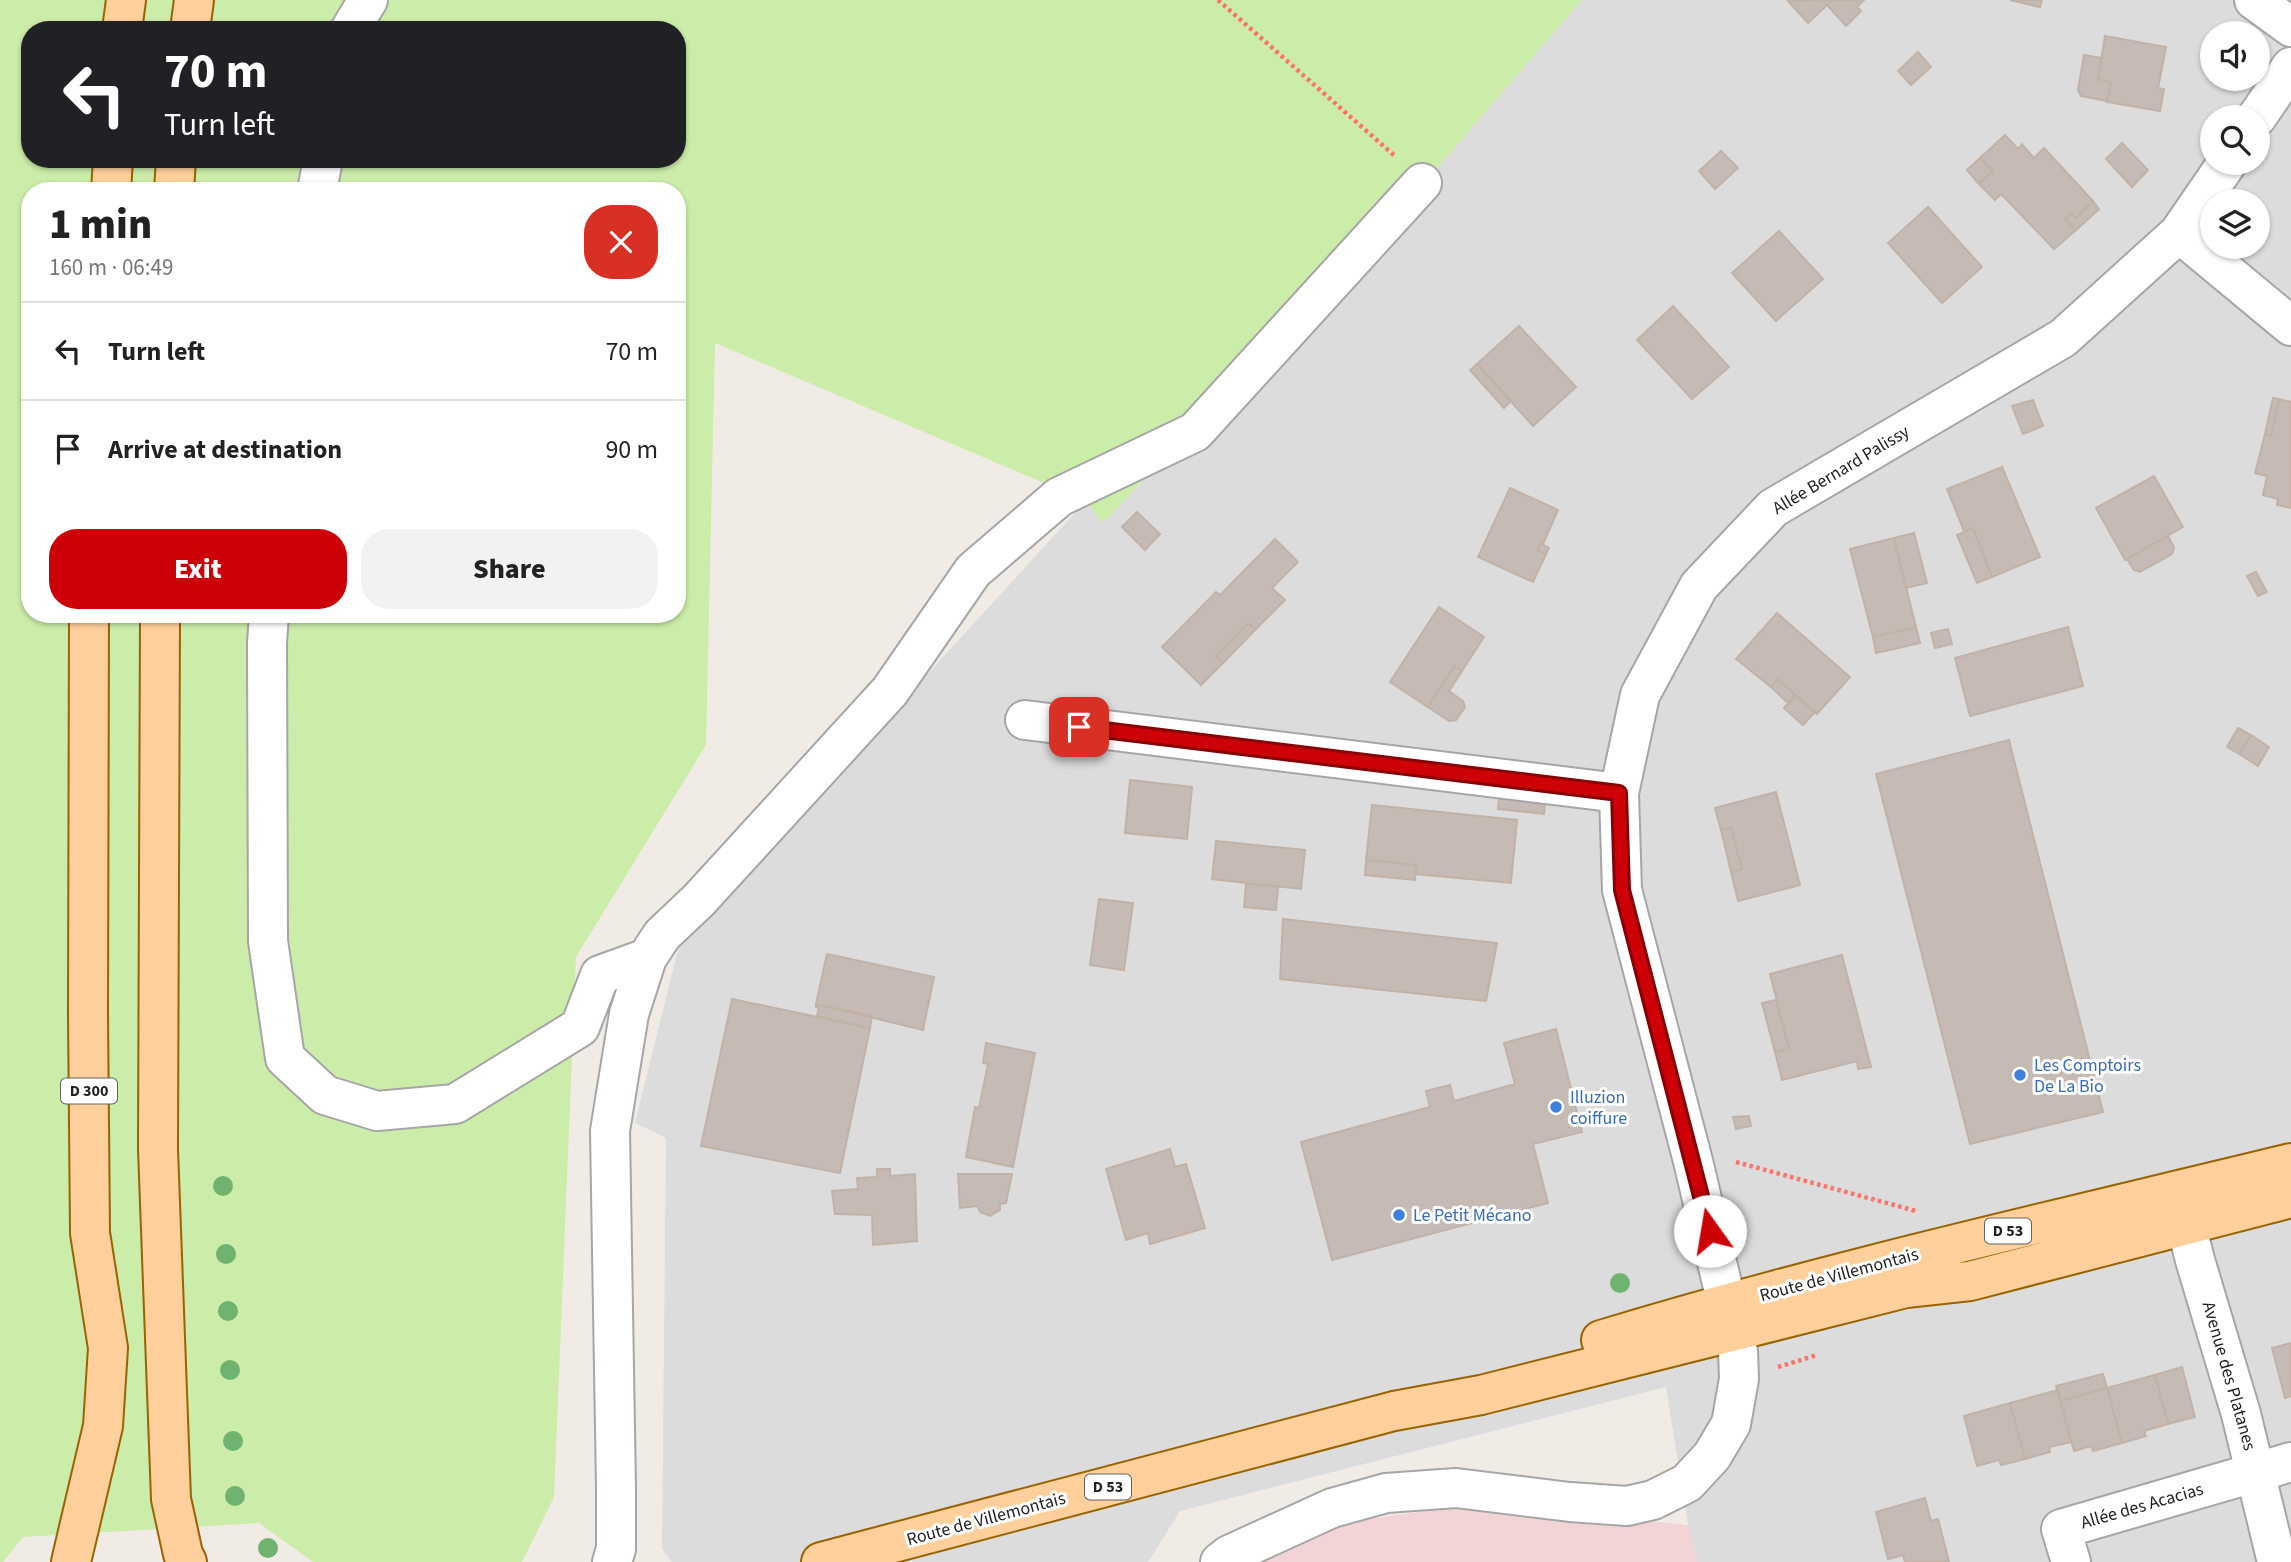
<!DOCTYPE html>
<html lang="en">
<head>
<meta charset="utf-8">
<style>
  :root { --surface:#fff; --page:#f2f2f2; --text:#222; --muted:#767676; --line:#e0e0e0; --accent:#ce0007 }
  body { margin:0; font-family:"Source Sans 3",sans-serif; background:var(--page); color:var(--text); height:100vh; display:flex; flex-direction:column; font-size:26px; white-space:nowrap }
  * { box-sizing:border-box; margin:0 }
  p { font-size:23px; color:var(--muted) }
  .icon { flex:none; width:38px; height:38px; fill:none; stroke:currentColor; stroke-width:2; stroke-linecap:round; stroke-linejoin:round }
  .map { position:relative; flex:1; overflow:hidden }
  .panel { position:absolute; left:21px; top:182px; width:665px; height:441px; display:flex; flex-direction:column; background:var(--surface); border-radius:28px; box-shadow:0 2px 5px #0004 }
  .panel>* { flex:none }
  .guide { position:absolute; left:21px; top:21px; width:665px; height:147px; border-radius:28px; box-shadow:0 2px 5px #0004; background:#202124; color:#fff; overflow:hidden }
  .fabs { position:absolute; left:2200px; top:21px; display:grid; gap:14px }
  .fabs a { display:grid; place-items:center; width:70px; height:70px; border-radius:50%; background:var(--surface); box-shadow:0 2px 5px #0004; font-size:35px }
  .pin { position:absolute; display:grid; place-items:center; width:60px; height:60px; color:#fff; margin:-30px; border-radius:14px; box-shadow:0 4px 10px #0006 }
  .me { position:absolute; width:77px; margin:-38px; rotate:347deg; stroke-linejoin:round; filter:drop-shadow(0 0 5px #0008) }
  .turn { display:flex; align-items:center; gap:24px; height:147px; padding:0 28px; font-size:32px }
  .turn .icon { width:91px; height:91px; stroke-width:2.5 }
  .turn b { display:block; font-size:49px; line-height:60px }
  .round { display:grid; place-items:center; flex:none; width:74px; height:74px; border-radius:28px; background:var(--page) }
  .summary { display:flex; align-items:center; justify-content:space-between; height:119px; padding:0 28px }
  h1 { font-size:42px; font-weight:800; line-height:52px }
  .primary-button { display:flex; gap:14px; margin-top:auto; padding:14px 28px }
  .primary-button a { flex:1; height:80px; border-radius:28px; background:var(--accent); color:#fff; font-size:28px; font-weight:800; line-height:80px; text-align:center }
  .primary-button a+a { background:var(--page); color:var(--text) }
  ul { padding:0; list-style:none }
  li { display:flex; align-items:center; gap:21px; height:98px; padding:0 28px; border-top:2px solid var(--line) }
  li div { flex:1 }
  li b { display:block; font-size:26px }
  li em { font-style:normal }
  .map>svg:first-child { display:block }
  .residential { fill:#dddcdc; fill-rule:evenodd }
  .commercial { fill:#f1d4d3 }
  .grass { fill:#cceca9; fill-rule:evenodd }
  .building { fill:#c5bbb4; stroke:#c2b2a6; stroke-width:2 }
  .lines { fill:none; stroke-linecap:round; stroke-linejoin:round }
  .minor-casing { stroke:#a6a6a6; stroke-width:42 }
  .major-casing { stroke:#9a6200; stroke-width:42 }
  .path { stroke:#ff7267; stroke-width:4.5; stroke-dasharray:3.5 3.5; stroke-linecap:butt }
  .minor { stroke:#fff; stroke-width:38 }
  .major { stroke:#ffd09b; stroke-width:38 }
  .tree { fill:#70b26f }
  .route-casing { stroke:#860005; stroke-width:18 }
  .route { stroke:#ce0007; stroke-width:12 }
  .shop-dot { fill:#3f7fe0; stroke:#fff; stroke-width:2.5 }
  .labels { text-anchor:middle; dominant-baseline:central; stroke-width:6; stroke-linejoin:round; paint-order:stroke }
  .shield { fill:#fff; stroke:#626262; stroke-width:2 }
  .shield-label { font-size:16px; font-weight:bold; fill:#1f1f1f }
  .street-label { font-size:18px; fill:#1f1f1f; stroke:#fff }
  .shop-label { font-size:18px; fill:#366cbe; stroke:#fff; text-anchor:start }
</style>
</head>
<body>
<div class="map">
<svg width="2291" height="1562" viewBox="0 0 2291 1562">
  <rect width="100%" height="100%" fill="#f0ece5"/>
  <path class="residential" d="M1582,0h709v1562h-593l-10,-37 -22,-138 -486,124 -32,51h-476l-10,-13 4,-411 -31,-15 44,-178 407,-444 18,21 334,-355zM2212,33h46v46h-46zM2212,117h46v46h-46zM2212,201h46v46h-46z"/>
  <path class="commercial" d="M1478,1504l210,21 10,37h-436l84,-40z"/>
  <path class="grass" d="M0,0h1582l-144,167 -335,356 -17,-22 -371,-158 -9,402 -130,212 -22,540 -32,65h-209l-54,-39 -236,14 -20,25h-3zM30,30h647v129h-647zM30,191h647v423h-647z"/>
  <path class="building" d="M1864,0l-7,7 4,4 -15,15 -19,-21 -19,18 -20,-22z
    M2010,0h32l-2,7z
    M2105,36l61,11 -8,41 6,1 -4,22 -53,-9 4,-20 -13,-3z
    M1918,52l13,15 -20,18 -13,-14z
    M2084,55l18,3 -4,21 13,3 -4,19 -26,-5 -3,-6z
    M2005,135l13,14 4,-5 12,14 10,-10 49,53 -17,17 -4,-5 -7,6 11,11 -22,19 -53,-55 -6,6 -16,-16 14,-13 -13,-13z
    M2122,143l26,27 -16,17 -26,-28z
    M1721,151l17,17 -23,21 -16,-18z
    M1980,158l13,13 -14,13 -12,-14z
    M2093,201l6,8 -23,21 -11,-11 7,-6 4,5z
    M1928,207l54,60 -40,36 -54,-60z
    M1779,231l44,48 -47,42 -44,-48z
    M1673,306l56,61 -37,32 -55,-59z
    M1519,326l57,61 -43,39 -56,-62z
    M1477,364l34,37 -7,7 -34,-38z
    M2273,398l6,1 -8,37 -6,-2z
    M2279,399l12,3v106l-14,-3 1,-6 -15,-4 4,-19 -12,-3 10,-39 6,2z
    M2033,400l10,26 -20,8 -11,-28z
    M2002,467l38,90 -48,20 -19,-49 -9,3 -17,-42z
    M2154,476l29,51 -58,33 -29,-52z
    M1510,488l48,22 -15,34 -3,-1 -3,7 9,4 -13,28 -55,-25z
    M1137,512l23,22 -15,16 -23,-23z
    M1973,528l19,49 -15,6 -20,-48z
    M1914,533l13,50 -21,5 -12,-50z
    M2168,536l6,11 -2,7 -32,18 -6,-2 -7,-11z
    M1894,538l22,89 -43,10 -23,-88z
    M1275,539l23,23 -26,26 13,12 -29,29 -8,-6 -32,33 7,7 -22,22 -39,-38 54,-55 4,3z
    M1540,543l9,5 -3,6 -9,-4z
    M2256,572l11,20 -9,4 -11,-20z
    M1439,607l45,30 -22,34 -8,-5 -26,41 -38,-25z
    M1777,613l73,64 -33,37 -39,-35 -7,8 -35,-28z
    M1248,623l8,6 -33,34 -7,-7z
    M1916,627l4,16 -44,10 -3,-16z
    M2068,627l15,59 -113,30 -15,-58z
    M1948,629l4,15 -17,4 -4,-15z
    M1454,666l8,5 -13,20 14,10 2,6 -9,13 -7,1 -21,-14z
    M1778,679l17,16 -7,8 -17,-16z
    M1795,695l20,17 -12,13 -19,-17z
    M2238,728l13,7 -12,19 -12,-7z
    M2251,735l18,12 -11,19 -19,-12z
    M2009,740l94,372 -133,32 -94,-370z
    M1130,780l62,7 -5,52 -62,-6z
    M1500,787l46,5 -2,22 -46,-5z
    M1776,792l24,93 -62,16 -7,-29 11,-3 -11,-41 -10,2 -6,-22z
    M1372,805l145,15 -6,63 -96,-9 1,-9 -50,-5z
    M1731,828l11,41 -11,3 -10,-42z
    M1216,841l89,9 -4,39 -89,-10z
    M1366,860l50,5 -1,15 -50,-5z
    M1246,883l32,4 -2,23 -32,-3z
    M1099,899l34,4 -9,67 -34,-5z
    M1283,919l214,24 -11,58 -206,-22z
    M827,954l107,23 -11,53 -107,-26z
    M1842,955l29,112 -13,2 -1,-8 -75,19 -7,-28 14,-3 -19,-75z
    M732,999l138,29 -30,145 -139,-27z
    M1776,1000l13,49 -14,3 -13,-49z
    M816,1004l56,12 -2,12 -53,-12 2,-8 -3,-1z
    M1556,1029l26,103 -49,12 15,59 -216,57 -31,-118 129,-35 -4,-16 24,-6 4,16 61,-17 -11,-41z
    M986,1043l49,10 -22,114 -47,-10 9,-50 4,1 9,-44 -5,-1z
    M1749,1116l2,10 -15,3 -3,-12z
    M1170,1149l5,18 11,-3 19,64 -55,16 -2,-11 -22,7 -20,-71z
    M877,1169h13v7l25,-2 2,67 -44,4 -1,-30 -37,-1 -3,-23 26,-2 -1,-11 20,-1z
    M958,1174h54l-6,29 -6,1v6l-10,6 -10,-4 -2,-6 -18,2z
    M2291,1343v53l-6,2 -13,-50z
    M2182,1367l13,50 -27,7 -13,-49z
    M2103,1374l4,14 -47,13 -4,-15z
    M2155,1375l13,49 -24,7 2,5 -24,7 -15,-55z
    M2107,1388l15,55 -29,8 -2,-5 -17,5 -14,-50z
    M2058,1390l13,52 -22,5 1,5 -25,7 -15,-56z
    M2010,1403l15,56 -24,6 -2,-5 -22,6 -13,-50z
    M1925,1498l6,23 7,-2 11,43h-44l-2,-7 -15,4 -12,-47z"/>
  <g class="lines">
    <defs>
      <path id="minor" d="M2254,0l37,27
        M350,30l18,-30
        M2257,117l34,-50
        M317,191l6,-32
        M2179,233l112,93
        M269,614l-2,29 1,298 17,117 40,37 52,16 78,-7 125,-77 20,-52 47,-17
        M1025,720l594,73
        M2178,1193l17,67 46,154 36,148
        M612,1562l4,-13v-61l-6,-357 19,-117 18,-56 15,-23 37,-35 191,-209 83,-120 86,-74 136,-65 227,-249
        M1220,1562l9,-7 103,-47 54,-15 70,-5 114,14 57,4 26,-6 34,-17 25,-27 19,-32 8,-45 -1,-28 -45,-190 -71,-271 -3,-97 21,-98 59,-109 74,-78 290,-170 116,-105 48,-70
        M2071,1562l-10,-33 230,-67"/>
      <path id="major" d="M122,30l4,-30
        M190,30l4,-30
        M111,191l2,-32
        M174,191l2,-32
        M160,614l-2,535 13,350 12,55 4,8
        M1601,1340c227,-69 460,-121 690,-177
        M71,1562l32,-136 5,-78 -18,-115 -2,-219 1,-400
        M821,1562l573,-151 87,-16 425,-107 64,-7 321,-83"/>
    </defs>
    <use href="#minor" class="minor-casing"/>
    <use href="#major" class="major-casing"/>
    <path class="path" d="M1218,0l178,157
      M1736,1162l180,49
      M1778,1367l39,-12"/>
    <use href="#minor" class="minor"/>
    <use href="#major" class="major"/>
  </g>
  <g class="tree">
    <circle cx="223" cy="1186" r="10"/>
    <circle cx="226" cy="1254" r="10"/>
    <circle cx="1620" cy="1283" r="10"/>
    <circle cx="228" cy="1311" r="10"/>
    <circle cx="230" cy="1370" r="10"/>
    <circle cx="233" cy="1441" r="10"/>
    <circle cx="235" cy="1496" r="10"/>
    <circle cx="268" cy="1548" r="10"/>
  </g>
  <g class="lines">
    <defs>
      <path id="route" d="M1079,727l540,66 3,97 88,341"/>
    </defs>
    <use href="#route" class="route-casing"/>
    <use href="#route" class="route"/>
  </g>
  <g class="shop-dot">
    <circle cx="2020" cy="1075" r="7"/>
    <circle cx="1556" cy="1107" r="7"/>
    <circle cx="1399" cy="1215" r="7"/>
  </g>
  <g class="labels">
    <g class="shield">
      <rect x="61" y="1078.5" width="56" height="25" rx="5"/>
      <rect x="1985" y="1218.5" width="46" height="25" rx="5"/>
      <rect x="1085" y="1474.5" width="46" height="25" rx="5"/>
    </g>
    <g class="shield-label">
      <text x="89" y="1091">D 300</text>
      <text x="2008" y="1231">D 53</text>
      <text x="1108" y="1487">D 53</text>
    </g>
    <g class="street-label">
      <text transform="translate(1841 470) rotate(-31)">Allée Bernard Palissy</text>
      <text transform="translate(1839 1275) rotate(-15)">Route de Villemontais</text>
      <text transform="translate(2229 1376) rotate(74)">Avenue des Platanes</text>
      <text transform="translate(2142 1506) rotate(-16)">Allée des Acacias</text>
      <text transform="translate(986 1519) rotate(-15)">Route de Villemontais</text>
    </g>
    <g class="shop-label">
      <text x="2034" y="1065">Les Comptoirs<tspan x="2034" dy="21">De La Bio</tspan></text>
      <text x="1570" y="1097">Illuzion<tspan x="1570" dy="21">coiffure</tspan></text>
      <text x="1413" y="1215">Le Petit Mécano</text>
    </g>
  </g>
</svg>
<div class="fabs">
<a><svg class="icon" aria-label="sound" viewBox="0 0 24 24"><path d="M4 9h4l5-4v14l-5-4H4zM17 9q2 3 0 6"/></svg></a>
<a><svg class="icon" aria-label="search" viewBox="0 0 24 24"><circle cx="10" cy="10" r="6"/><path d="M15 15l6 6"/></svg></a>
<a><svg class="icon" aria-label="layers" viewBox="0 0 24 24"><path d="M12 4l9 5-9 5-9-5zM3 14l9 5 9-5"/></svg></a>
</div>
<div class="pin" style="left:1079px;top:727px;background:#d93025"><svg class="icon" aria-label="arrive" viewBox="0 0 24 24"><path d="M6 21V4h12l-3 4 3 4H6"/></svg></div>
<svg class="me" style="left:1710px;top:1231px" viewBox="-20 -20 40 40"><circle r="19" fill="#fff"/><path d="M0-13L10 11 0 6-10 11z" fill="#ce0007"/></svg>
<div class="guide">
<div class="turn"><svg class="icon" aria-label="left" viewBox="0 0 24 24"><path d="M17 20v-9H6M10 6l-5 5 5 5"/></svg><div><b>70 m</b>Turn left</div></div>
</div>
<section class="panel">
<div class="summary"><div><h1>1 min</h1><p>160 m · 06:49</p></div><a class="round" style="background:#d93025;color:#fff"><svg class="icon" aria-label="close" viewBox="0 0 24 24"><path d="M6 6l12 12M18 6L6 18"/></svg></a></div>
<ul>
<li><svg class="icon" aria-label="left" viewBox="0 0 24 24"><path d="M17 20v-9H6M10 6l-5 5 5 5"/></svg><div><b>Turn left</b></div><em>70 m</em></li>
<li><svg class="icon" aria-label="arrive" viewBox="0 0 24 24"><path d="M6 21V4h12l-3 4 3 4H6"/></svg><div><b>Arrive at destination</b></div><em>90 m</em></li>
</ul>
<div class="primary-button"><a>Exit</a><a>Share</a></div>
</section>
</div>
</body>
</html>
